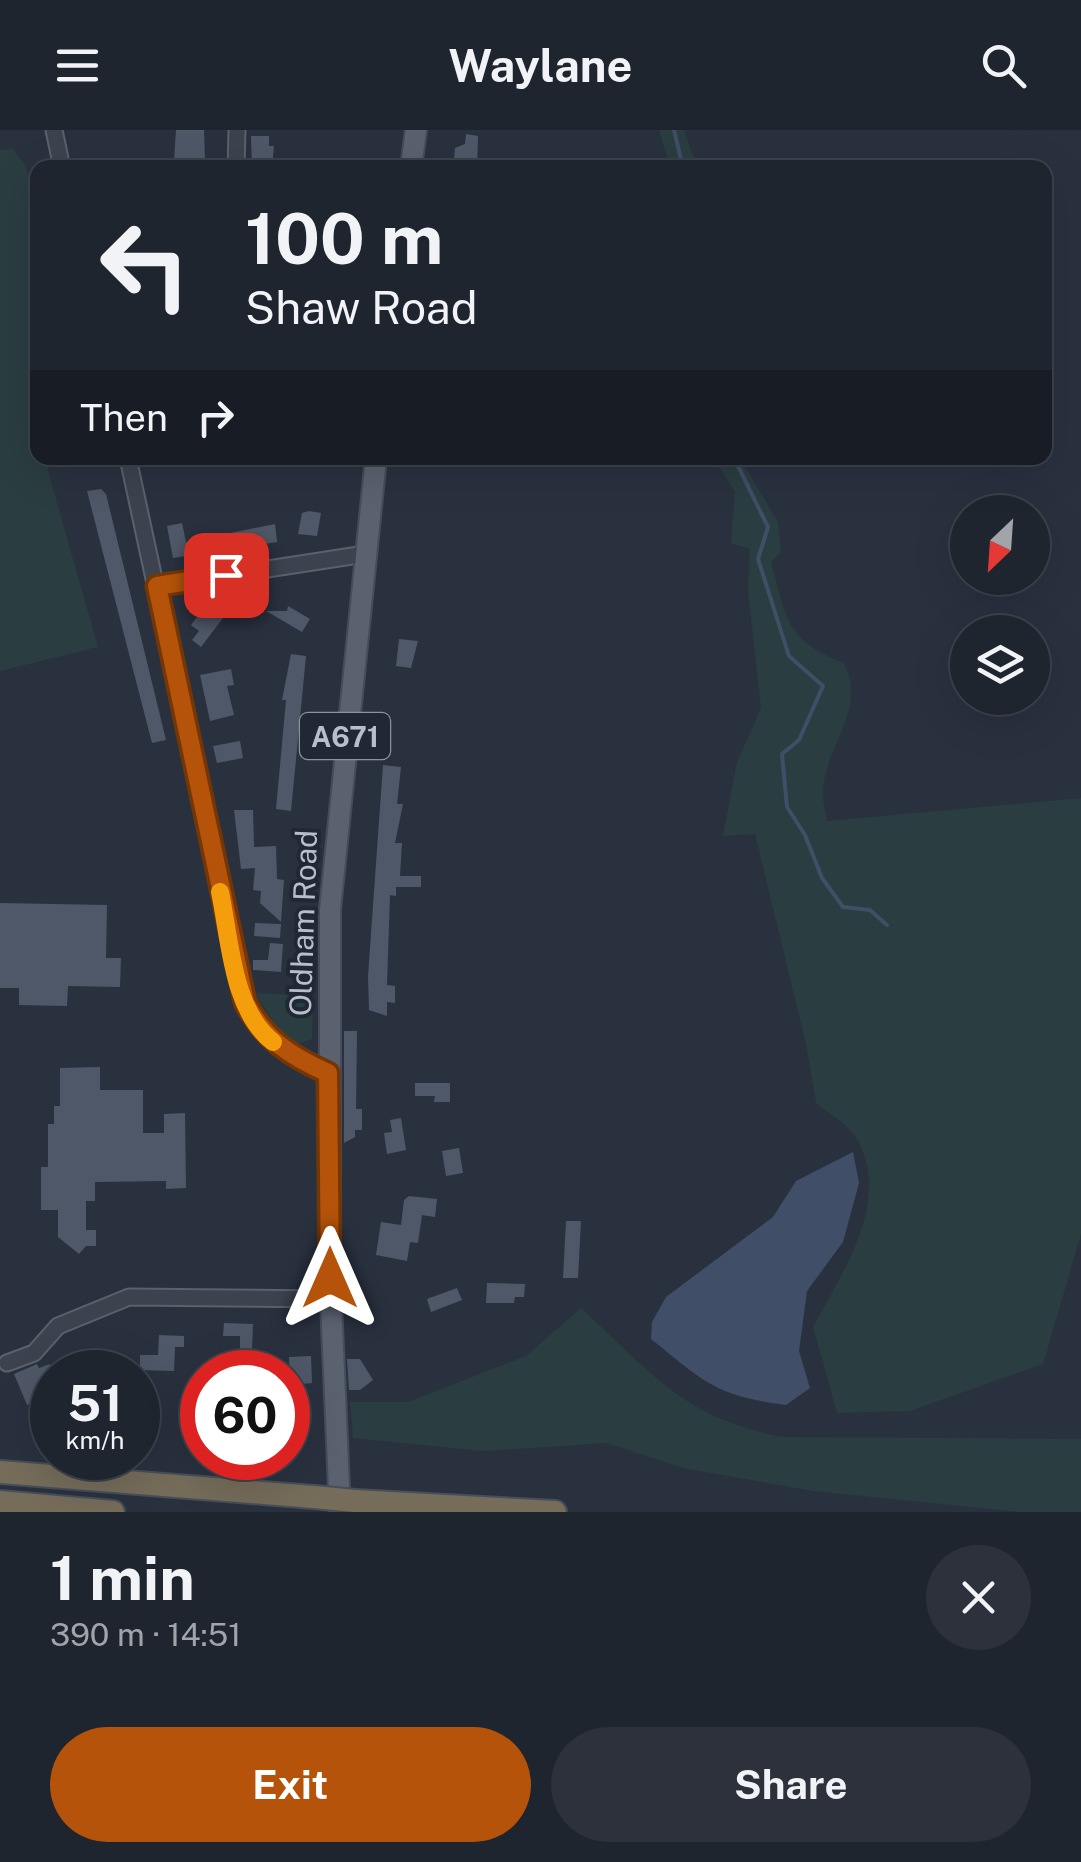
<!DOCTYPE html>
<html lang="en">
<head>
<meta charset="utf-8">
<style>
  :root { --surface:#1f252f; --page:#2c313b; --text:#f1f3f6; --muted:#a1a5aa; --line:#3c424b; --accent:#b45309 }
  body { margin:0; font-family:"Public Sans",sans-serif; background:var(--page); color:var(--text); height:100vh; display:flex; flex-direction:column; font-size:38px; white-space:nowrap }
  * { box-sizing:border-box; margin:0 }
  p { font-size:32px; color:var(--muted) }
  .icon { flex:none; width:55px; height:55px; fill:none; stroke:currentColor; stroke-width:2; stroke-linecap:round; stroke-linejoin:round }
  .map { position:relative; height:1382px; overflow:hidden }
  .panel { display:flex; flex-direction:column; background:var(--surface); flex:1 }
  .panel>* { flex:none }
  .banner { position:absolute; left:30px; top:30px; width:1022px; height:305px; border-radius:20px; box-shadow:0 10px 40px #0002,0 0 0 2px var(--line); background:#1f252f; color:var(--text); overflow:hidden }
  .needle { width:65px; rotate:205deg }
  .buttons { position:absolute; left:950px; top:365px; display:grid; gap:20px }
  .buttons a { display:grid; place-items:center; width:100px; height:100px; border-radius:50%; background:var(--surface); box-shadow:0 10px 40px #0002,0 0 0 2px var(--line); font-size:50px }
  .speed { position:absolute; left:30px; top:1220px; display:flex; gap:20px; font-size:50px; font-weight:700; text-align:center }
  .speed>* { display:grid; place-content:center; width:130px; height:130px; border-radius:50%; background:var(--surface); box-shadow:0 10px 40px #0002,0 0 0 2px var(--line); line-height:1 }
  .speed small { font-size:25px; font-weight:400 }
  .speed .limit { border:15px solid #d22; background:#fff; color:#111 }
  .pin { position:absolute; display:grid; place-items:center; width:85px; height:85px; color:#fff; margin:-42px; border-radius:20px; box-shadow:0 5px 15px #0006 }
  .me { position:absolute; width:110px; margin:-55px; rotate:0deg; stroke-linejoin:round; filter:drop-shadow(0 0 8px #0008) }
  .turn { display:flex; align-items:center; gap:35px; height:210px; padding:0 50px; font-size:45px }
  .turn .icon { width:130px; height:130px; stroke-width:2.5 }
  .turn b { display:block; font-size:70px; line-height:85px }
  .then { display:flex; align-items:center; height:95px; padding:0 50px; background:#0003; gap:20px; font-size:38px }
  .round { display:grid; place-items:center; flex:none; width:105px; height:105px; border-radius:52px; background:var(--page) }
  .head { display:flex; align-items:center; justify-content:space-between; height:170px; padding:0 50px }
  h1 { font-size:60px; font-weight:700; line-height:75px }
  .action { display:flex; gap:20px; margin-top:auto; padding:20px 50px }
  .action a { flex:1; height:115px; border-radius:60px; background:var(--accent); color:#fff; font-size:40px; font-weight:700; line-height:115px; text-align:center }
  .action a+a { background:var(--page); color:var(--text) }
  header { display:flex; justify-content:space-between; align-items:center; height:130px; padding:0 50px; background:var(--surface); font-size:45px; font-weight:700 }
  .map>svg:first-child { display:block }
  .green { fill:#2a3d40 }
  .water { fill:#404e67 }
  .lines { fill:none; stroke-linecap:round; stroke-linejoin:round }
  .stream { stroke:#404e67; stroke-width:4 }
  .building { fill:#4f5868 }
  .minor-casing { stroke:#5a616d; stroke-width:19 }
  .major-casing { stroke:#464c59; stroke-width:24 }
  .highway-casing { stroke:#474e5a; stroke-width:26 }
  .minor { stroke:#3c434f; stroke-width:15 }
  .major { stroke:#5b626f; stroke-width:20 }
  .highway { stroke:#756c5a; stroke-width:22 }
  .highway-bridge-casing { stroke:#474e5a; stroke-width:26; stroke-linecap:butt }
  .highway-bridge { stroke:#756c5a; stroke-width:22 }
  .route-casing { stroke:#753606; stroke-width:25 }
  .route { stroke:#b45309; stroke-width:18 }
  .slow { stroke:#f59e0b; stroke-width:18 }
  .labels { text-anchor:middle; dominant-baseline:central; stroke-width:8; stroke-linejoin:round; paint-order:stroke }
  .shield { fill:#212835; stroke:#8b929d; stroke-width:2.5 }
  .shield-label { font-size:28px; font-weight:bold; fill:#b9bfca }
  .street-label { font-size:30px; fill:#b9bfca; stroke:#212835 }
</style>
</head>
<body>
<header><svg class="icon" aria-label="menu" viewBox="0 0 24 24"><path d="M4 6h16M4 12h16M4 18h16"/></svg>Waylane<svg class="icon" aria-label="search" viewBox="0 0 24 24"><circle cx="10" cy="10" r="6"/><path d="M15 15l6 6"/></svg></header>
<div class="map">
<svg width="1081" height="1382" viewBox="0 0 1081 1382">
  <rect width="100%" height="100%" fill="#29313f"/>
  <path class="green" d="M659,0h25l13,37h-27z
    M13,19l13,17 11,43 1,249h12l-2,13 50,176 -98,24v-521z
    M713,328h27l38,64 3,30 -10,10c16,57 14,78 73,101 23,48 -18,81 -21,127 -1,10 3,22 4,31l254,-23v436l-38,130 -133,47 -73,2 -24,-86c30,-56 79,-126 44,-188 -8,-14 -29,-26 -41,-36l-10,-59 -51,-210 -32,2 14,-74 24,-54 -13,-118 2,-41 -19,-6 4,-51z
    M255,863l58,3 -1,43 -14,5 -13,-5z
    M581,1178c71,65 102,110 202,129l298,2v73h-60l-208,-21 -130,-23 -76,-25 -124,8 -130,-13 -3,-36h58l118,-46z"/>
  <path class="water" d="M853,1022l6,31 -16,59 -36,49 -8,60 11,37 -24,17c-70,-9 -82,-23 -135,-66l1,-17 14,-25 107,-80 23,-36z"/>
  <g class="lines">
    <path class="stream" d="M674,0l9,38
      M734,328l34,69 -10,32 31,97 34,30 -24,54 -17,14 5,53 18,28 17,43 21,29 27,3 17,15"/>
  </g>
  <path class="building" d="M176,0h28l1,31h-7v7h-18v-8h-6z
    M466,4l12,2 -1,32h-24l2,-20 10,-4z
    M251,6h18v10h5l-2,22h-20z
    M101,359l5,5 60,246 -14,3 -65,-252z
    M309,381l12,2 -4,23 -19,-2 4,-21z
    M182,393l4,19 89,-18 2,18 -104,16 -6,-32z
    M261,464l3,18 -32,4 -3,-17z
    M206,475l17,13 -22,29 -9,-7 7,-9 -8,-6z
    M288,476l22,13 -8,13 -36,-21h21z
    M399,509l19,2 -7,27 -15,-2z
    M291,524l15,2 -15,155 -15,-2 10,-109h-4z
    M231,539l3,16 -7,1 7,29 -24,6 -10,-46z
    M240,611l3,17 -26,5 -4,-17z
    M383,635l18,2 -4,37h6l-8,39h7l-2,33h21v11h-25v9l-6,-1 -3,90 8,1v17l-8,-1v14l-18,-6 -1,-34z
    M234,680h19l1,37 22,-1 1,33 7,1 -3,42 -21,-19 1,-12 -8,-1 2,-22 -14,1z
    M0,773l107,2 -1,53h15l-1,29 -52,-1 -1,20 -48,-1v-17h-19z
    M255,793l26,1 -1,14 -26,-2z
    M270,813l13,1 -2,28 -28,-2v-10h15z
    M344,901h13l-1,78h6v21h-7v7l-11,6z
    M100,937v23h43v43h21v-19l21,-1 1,75 -20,1v-8l-71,1v19h-9v29h10v16h-10l-7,8 -21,-17v-27h-17v-43h7v-43h6v-18h6v-38z
    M415,953h35v19h-16l1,-6h-20z
    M401,988l5,32 -19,4 -3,-21 8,-1 -2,-12z
    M459,1018l4,25 -17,3 -4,-25z
    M409,1066l28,3 -2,18 -13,-2 -4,28 -8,-1 -3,19 -31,-6 5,-33 20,3 3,-25z
    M566,1091h15l-3,57h-15z
    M487,1153l38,1 -1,13h-9l-1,6h-28z
    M457,1158l5,12 -31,12 -4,-13z
    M224,1193l29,1 -1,26 -12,-1v-13h-17z
    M159,1205l25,1v11h-9l-1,24 -34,-1v-15h18z
    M311,1226l1,27 -22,2 -1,-28z
    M347,1229h13l13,21 -13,10h-11z
    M37,1234l2,4 11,-4 2,30 -25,11 -13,-31z"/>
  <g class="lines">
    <defs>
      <path id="minor" d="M54,0l8,38
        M236,38l1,-38
        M128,328l117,544c19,37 45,54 83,71
        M157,456l208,-32
        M7,1233l27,-10 24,-27 71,-29 201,2"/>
      <path id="major" d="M411,38l5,-38
        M340,1382l-10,-234v-368l46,-452"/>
      <path id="highway" d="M0,1342l314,25
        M355,1371l200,11
        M0,1372l113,10"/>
    </defs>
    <use href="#minor" class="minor-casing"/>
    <use href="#major" class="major-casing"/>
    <use href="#highway" class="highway-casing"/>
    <use href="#minor" class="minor"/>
    <use href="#major" class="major"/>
    <use href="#highway" class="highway"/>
    <defs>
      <path id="highway-bridge" d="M314,1367l41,4"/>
    </defs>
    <use href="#highway-bridge" class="highway-bridge-casing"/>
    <use href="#highway-bridge" class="highway-bridge"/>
  </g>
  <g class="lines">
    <defs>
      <path id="route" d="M226,445l-69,11 88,416c19,37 45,54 83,71l2,205"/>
    </defs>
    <use href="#route" class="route-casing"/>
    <use href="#route" class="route"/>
    <path class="slow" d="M220,762c10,47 12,118 53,150"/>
  </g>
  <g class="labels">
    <rect class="shield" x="300" y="583" width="90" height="46" rx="8"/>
    <g class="shield-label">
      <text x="345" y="606">A671</text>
    </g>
    <g class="street-label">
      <text transform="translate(303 793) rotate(-88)">Oldham Road</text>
    </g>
  </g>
</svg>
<div class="buttons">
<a><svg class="needle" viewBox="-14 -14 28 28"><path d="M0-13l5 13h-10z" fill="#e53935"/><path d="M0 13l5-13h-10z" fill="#a1a5aa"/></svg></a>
<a><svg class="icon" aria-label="layers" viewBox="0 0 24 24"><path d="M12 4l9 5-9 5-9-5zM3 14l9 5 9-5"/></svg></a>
</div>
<div class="speed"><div>51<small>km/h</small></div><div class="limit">60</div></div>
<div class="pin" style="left:226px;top:445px;background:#d93025"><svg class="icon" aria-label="arrive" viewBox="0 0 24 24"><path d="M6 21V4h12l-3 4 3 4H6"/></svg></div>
<svg class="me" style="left:330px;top:1148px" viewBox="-20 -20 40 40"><path d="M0-17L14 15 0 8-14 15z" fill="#b45309" stroke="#fff" stroke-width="4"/></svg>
<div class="banner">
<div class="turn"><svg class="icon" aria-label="left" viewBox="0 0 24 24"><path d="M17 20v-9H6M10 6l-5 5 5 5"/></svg><div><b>100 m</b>Shaw Road</div></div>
<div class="then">Then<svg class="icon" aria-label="right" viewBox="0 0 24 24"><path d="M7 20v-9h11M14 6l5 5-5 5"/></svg></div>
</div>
</div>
<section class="panel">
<div class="head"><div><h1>1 min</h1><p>390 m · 14:51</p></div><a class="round"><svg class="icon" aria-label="close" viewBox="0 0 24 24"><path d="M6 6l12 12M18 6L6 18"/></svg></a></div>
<div class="action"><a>Exit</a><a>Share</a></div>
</section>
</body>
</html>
